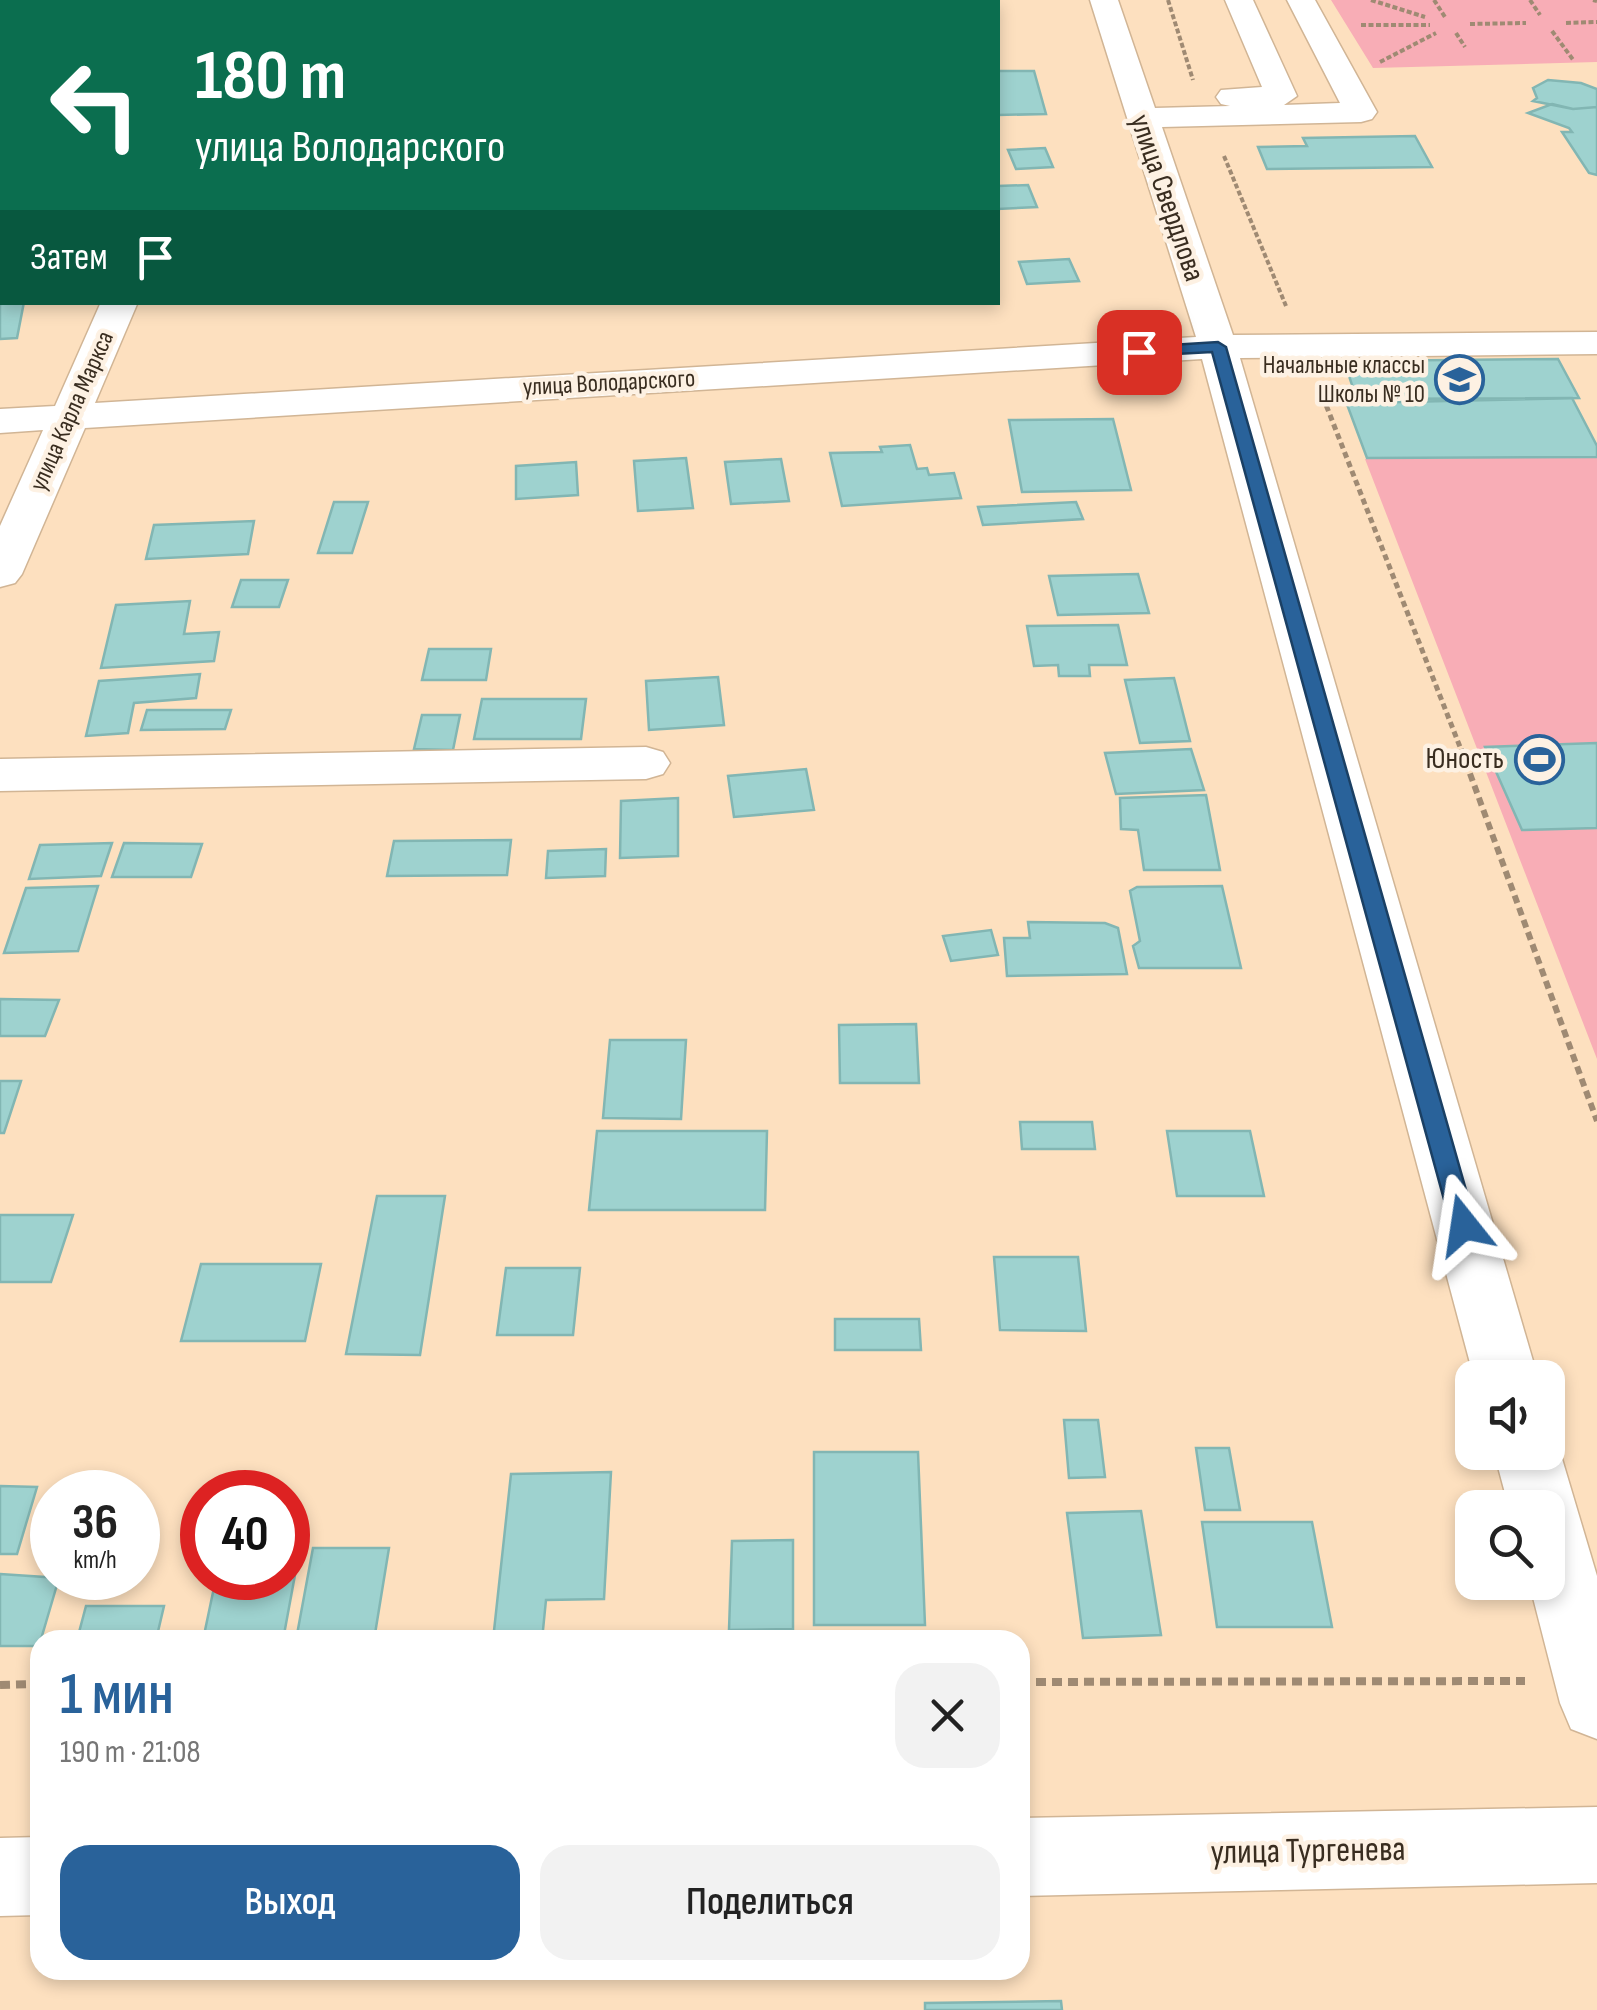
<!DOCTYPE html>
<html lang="ru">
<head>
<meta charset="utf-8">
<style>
  :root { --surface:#fff; --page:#f2f2f2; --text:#222; --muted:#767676; --accent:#29629a }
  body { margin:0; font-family:"Sofia Sans Condensed",sans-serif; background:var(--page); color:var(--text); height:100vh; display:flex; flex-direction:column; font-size:38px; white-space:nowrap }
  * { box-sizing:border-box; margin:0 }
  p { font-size:32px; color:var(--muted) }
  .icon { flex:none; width:55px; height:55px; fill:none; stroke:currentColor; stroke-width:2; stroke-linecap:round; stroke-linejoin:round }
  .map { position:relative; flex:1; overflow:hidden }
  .side { position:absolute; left:30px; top:1630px; width:1000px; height:350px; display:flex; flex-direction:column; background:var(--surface); border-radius:30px; box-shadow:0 5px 15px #0003 }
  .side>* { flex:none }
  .top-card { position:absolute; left:0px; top:0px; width:1000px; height:305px; box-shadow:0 5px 15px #0003; background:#0b6e4f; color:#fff; overflow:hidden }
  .controls { position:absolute; left:1455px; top:1360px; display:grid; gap:20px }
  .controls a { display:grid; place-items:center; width:110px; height:110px; border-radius:20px; background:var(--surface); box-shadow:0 5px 15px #0003; font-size:50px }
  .speed { position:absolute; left:30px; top:1470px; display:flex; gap:20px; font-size:50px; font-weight:700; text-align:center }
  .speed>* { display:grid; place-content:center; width:130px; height:130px; border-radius:50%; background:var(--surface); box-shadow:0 5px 15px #0003; line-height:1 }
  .speed small { font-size:25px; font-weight:400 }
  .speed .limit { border:15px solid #d22; background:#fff; color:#111 }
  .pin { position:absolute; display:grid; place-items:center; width:85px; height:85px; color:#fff; margin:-42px; border-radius:20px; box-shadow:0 5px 15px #0006 }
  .me { position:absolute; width:110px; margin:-55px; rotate:345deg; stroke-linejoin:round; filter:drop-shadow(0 0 8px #0008) }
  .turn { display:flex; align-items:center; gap:35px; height:210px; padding:0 30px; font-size:45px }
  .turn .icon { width:130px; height:130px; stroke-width:2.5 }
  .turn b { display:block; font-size:70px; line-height:85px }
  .then { display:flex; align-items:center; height:95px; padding:0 30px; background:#0003; gap:20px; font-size:38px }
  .round { display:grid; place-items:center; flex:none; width:105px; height:105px; border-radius:30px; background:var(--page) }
  .summary { display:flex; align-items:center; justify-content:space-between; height:170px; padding:0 30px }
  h1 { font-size:60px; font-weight:600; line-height:75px; color:var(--accent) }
  .button { display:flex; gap:20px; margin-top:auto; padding:20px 30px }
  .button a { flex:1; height:115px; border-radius:30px; background:var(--accent); color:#fff; font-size:40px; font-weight:600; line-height:115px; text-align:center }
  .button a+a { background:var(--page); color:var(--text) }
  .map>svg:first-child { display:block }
  .green { fill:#f8adb6 }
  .building { fill:#9ed2cf; stroke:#82b6b3; stroke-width:2.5 }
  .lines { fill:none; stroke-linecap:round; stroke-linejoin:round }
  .minor-casing { stroke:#d1b595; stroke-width:3 }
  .major-casing { stroke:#d1b595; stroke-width:3 }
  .path-far3 { stroke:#9f8a73; stroke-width:4; stroke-dasharray:5 2.5; stroke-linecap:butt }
  .path-far2 { stroke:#9f8a73; stroke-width:5; stroke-dasharray:6 4; stroke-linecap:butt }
  .path-far1 { stroke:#9f8a73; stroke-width:6; stroke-dasharray:8 5; stroke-linecap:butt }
  .path { stroke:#9f8a73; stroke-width:8; stroke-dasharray:10 6; stroke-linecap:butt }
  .minor { fill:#fff; fill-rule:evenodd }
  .major { fill:#fff; fill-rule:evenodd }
  .route { fill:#29629a; stroke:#1b4064; stroke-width:2.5 }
  .labels { text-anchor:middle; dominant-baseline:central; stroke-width:9; stroke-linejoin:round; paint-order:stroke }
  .far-poi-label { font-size:25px; fill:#392d20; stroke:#fdf1e3; text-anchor:end }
  .far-street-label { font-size:25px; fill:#392d20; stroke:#fdf1e3 }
  .street-label { font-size:30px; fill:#392d20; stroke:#fdf1e3 }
  .poi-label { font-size:30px; fill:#392d20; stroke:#fdf1e3; text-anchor:end }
  .near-street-label { font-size:35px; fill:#392d20; stroke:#fdf1e3 }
</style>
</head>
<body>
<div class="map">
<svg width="1597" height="2010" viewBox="0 0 1597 2010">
  <rect width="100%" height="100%" fill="#fde0bf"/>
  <path class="green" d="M1331,0h266v62l-224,6z
    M1597,457v602l-232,-600z"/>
  <path class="building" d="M998,71h36l12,43 -48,1z
    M1548,80l33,3 16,6v18l-24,2 -40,-8 4,-3 -4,-10z
    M1552,104l21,5 24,-2v68l-8,-2 -27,-41h10l-3,-4 -41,-15z
    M1415,136l17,31 -165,2 -9,-22 49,-1 -4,-8z
    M1045,148l8,19 -37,2 -8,-19z
    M1028,185l9,22 -39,2v-23z
    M1069,259l10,22 -52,3 -8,-22z
    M24,302l-7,36 -17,1v-35z
    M1558,359l21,39 -221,5 -14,-42z
    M1572,398l25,48v11l-230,1 -22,-59z
    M1113,419l18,71 -109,2 -13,-72z
    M910,445l7,24 10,-1 2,7 25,-2 7,25 -119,8 -12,-53 52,-1 -2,-5z
    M686,458l7,50 -55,3 -4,-50z
    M781,459l8,42 -58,3 -6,-42z
    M576,462l2,33 -62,4v-33z
    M334,502h34l-16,51h-34z
    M1076,502l7,17 -100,6 -5,-18z
    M254,521l-6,33 -102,5 8,-34z
    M1138,574l11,39 -91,2 -9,-39z
    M241,580h47l-9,27h-47z
    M190,601l-6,33 35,-2 -5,29 -113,7 15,-63z
    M1118,625l9,40h-38l1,11h-31l-1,-11 -24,1 -7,-40z
    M429,649h62l-5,31h-64z
    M200,674l-4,24 -62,5 -6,30 -42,3 13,-55z
    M718,677l6,48 -75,5 -3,-49z
    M1174,678l16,63 -50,2 -15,-63z
    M482,699h104l-5,40h-107z
    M147,710h84l-6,19 -84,1z
    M422,715h38l-7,35 -39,-1z
    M1597,743v85l-75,2 -37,-83z
    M1191,749l13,41 -88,4 -11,-41z
    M806,769l8,41 -80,7 -6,-41z
    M1206,795l14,75h-76l-6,-40 -17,-1 -1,-31z
    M678,798v58l-58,2 1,-57z
    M511,840l-4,35 -120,1 7,-35z
    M112,843l-11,33 -72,3 11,-34z
    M124,843l78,1 -11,33h-79z
    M606,849l-1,27 -59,2 2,-27z
    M98,886l-20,65 -74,2 22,-65z
    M1222,886l19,82h-102l-6,-22 7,-5 -10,-50 7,-4z
    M1028,922l77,1 13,5 9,46 -120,2 -3,-38h26z
    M991,930l7,25 -47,6 -8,-25z
    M0,999l59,1 -14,36h-45z
    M916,1024l3,59h-79l-1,-58z
    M610,1040h76l-5,79 -78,-1z
    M0,1081h21l-17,52h-4z
    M1020,1122h72l3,27h-73z
    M597,1131h170l-2,79h-176z
    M1167,1131h83l14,65h-87z
    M377,1196h68l-25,159 -74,-1z
    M0,1215h73l-22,67h-51z
    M994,1257h84l8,74 -86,-1z
    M201,1264h120l-16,77h-124z
    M506,1268h74l-7,67h-76z
    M835,1319h84l2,31h-86z
    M1064,1420h34l7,57 -36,1z
    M1196,1448h33l11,62h-35z
    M814,1452h104l7,173h-111z
    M611,1472l-7,127 -58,1 -4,40h-49l18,-166z
    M0,1486l37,1 -20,67h-17z
    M1141,1511l20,124 -78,3 -16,-125z
    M1202,1522h110l20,105h-115z
    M793,1540v89l-64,1 3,-89z
    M288,1548h12l-17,92h-80l13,-62h72z
    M313,1548h76l-15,92h-78z
    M0,1574l59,4 -20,68h-39z
    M86,1606h78l-8,34h-79z
    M1061,2001l1,9h-137v-7z"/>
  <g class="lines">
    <defs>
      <path id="minor" d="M1090,0h28l37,108 75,-2 -9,-2 -5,-7 5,-7 41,-3 -37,-87h28l44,96 -13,9 56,-2 -53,-103h28l62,112 -5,7 -11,3 -199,5 71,208 364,-3v22l-357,4 298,1020h-64l-272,-1019 -1117,69 -63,146 -7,9 -15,4v-61l43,-96 -43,3v-24l55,-3 46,-104h37l-43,101 1101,-66z
        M646,747l17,5 7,11 -7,11 -17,5 -646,12v-32z
        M1548,1430l12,22 37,124v163l-26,-10 -11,-26 -31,-121h19v-74h-39l-15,-56h54z"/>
      <path id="major" d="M1597,1807v76l-577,13v-78z
        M40,1837v78l-40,1v-78z"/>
    </defs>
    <use href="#minor" class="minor-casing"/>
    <use href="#major" class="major-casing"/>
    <path class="path-far3" d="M1168,0l25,80
      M1371,0l54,17
      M1434,0l11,17
      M1530,0l10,15
      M1593,0l4,1
      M1566,23l31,-1
      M1470,24l56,-1
      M1361,25h69
      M1552,31l22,30
      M1456,33l9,14
      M1380,62l56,-29
      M1224,156l62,150"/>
    <path class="path-far2" d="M1319,387l143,365"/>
    <path class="path-far1" d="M1461,749l136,372"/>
    <path class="path" d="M1020,1682l505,-1
      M0,1685l40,-1"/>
    <use href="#minor" class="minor"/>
    <use href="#major" class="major"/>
  </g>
  <path class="route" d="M1218,342l8,5 250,878 -4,7 -8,3 -9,-3 -4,-7 -239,-873 -73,4 -8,-4 8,-5z"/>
  <defs>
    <symbol id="school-ring" viewBox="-11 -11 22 22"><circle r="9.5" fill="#fdf1e3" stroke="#29629a" stroke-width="1.5"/><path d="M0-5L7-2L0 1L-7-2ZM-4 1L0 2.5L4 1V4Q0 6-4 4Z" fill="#29629a"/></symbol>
    <symbol id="stadium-ring" viewBox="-11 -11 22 22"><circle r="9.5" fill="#fdf1e3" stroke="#29629a" stroke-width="1.5"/><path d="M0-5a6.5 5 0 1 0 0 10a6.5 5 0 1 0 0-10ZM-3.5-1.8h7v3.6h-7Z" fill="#29629a"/></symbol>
  </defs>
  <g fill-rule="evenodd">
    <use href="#school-ring" x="1432" y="352" width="55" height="55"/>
    <use href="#stadium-ring" x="1512" y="732" width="55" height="55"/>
  </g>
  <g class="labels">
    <g class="far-poi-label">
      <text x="1425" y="365">Начальные классы<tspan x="1425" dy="29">Школы № 10</tspan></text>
    </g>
    <g class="far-street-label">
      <text transform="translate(609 383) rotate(-3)">улица Володарского</text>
      <text transform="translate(72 411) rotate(-66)">улица Карла Маркса</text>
    </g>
    <g class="street-label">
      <text transform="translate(1167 198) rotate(71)">улица Свердлова</text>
    </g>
    <g class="poi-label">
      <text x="1504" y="759">Юность</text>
    </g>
    <g class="near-street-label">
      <text transform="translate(1308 1851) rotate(-1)">улица Тургенева</text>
    </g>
  </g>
</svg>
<div class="controls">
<a><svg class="icon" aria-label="sound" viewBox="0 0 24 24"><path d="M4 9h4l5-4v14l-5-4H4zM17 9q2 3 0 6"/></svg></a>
<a><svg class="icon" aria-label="search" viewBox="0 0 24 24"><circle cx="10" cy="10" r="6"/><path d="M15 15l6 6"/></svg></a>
</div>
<div class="speed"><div>36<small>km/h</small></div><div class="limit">40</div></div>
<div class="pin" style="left:1139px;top:352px;background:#d93025"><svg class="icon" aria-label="arrive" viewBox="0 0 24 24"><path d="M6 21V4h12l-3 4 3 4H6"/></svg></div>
<svg class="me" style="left:1464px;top:1225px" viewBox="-20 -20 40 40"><path d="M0-17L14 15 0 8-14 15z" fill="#29629a" stroke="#fff" stroke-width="4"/></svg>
<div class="top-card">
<div class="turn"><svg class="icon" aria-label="left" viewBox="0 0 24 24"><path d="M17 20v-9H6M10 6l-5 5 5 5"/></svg><div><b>180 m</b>улица Володарского</div></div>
<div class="then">Затем<svg class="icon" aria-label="arrive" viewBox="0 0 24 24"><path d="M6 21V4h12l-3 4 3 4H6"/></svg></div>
</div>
<section class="side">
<div class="summary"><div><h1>1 мин</h1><p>190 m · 21:08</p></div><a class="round"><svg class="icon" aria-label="close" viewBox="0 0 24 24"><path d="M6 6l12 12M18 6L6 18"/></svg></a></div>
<div class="button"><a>Выход</a><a>Поделиться</a></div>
</section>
</div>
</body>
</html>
